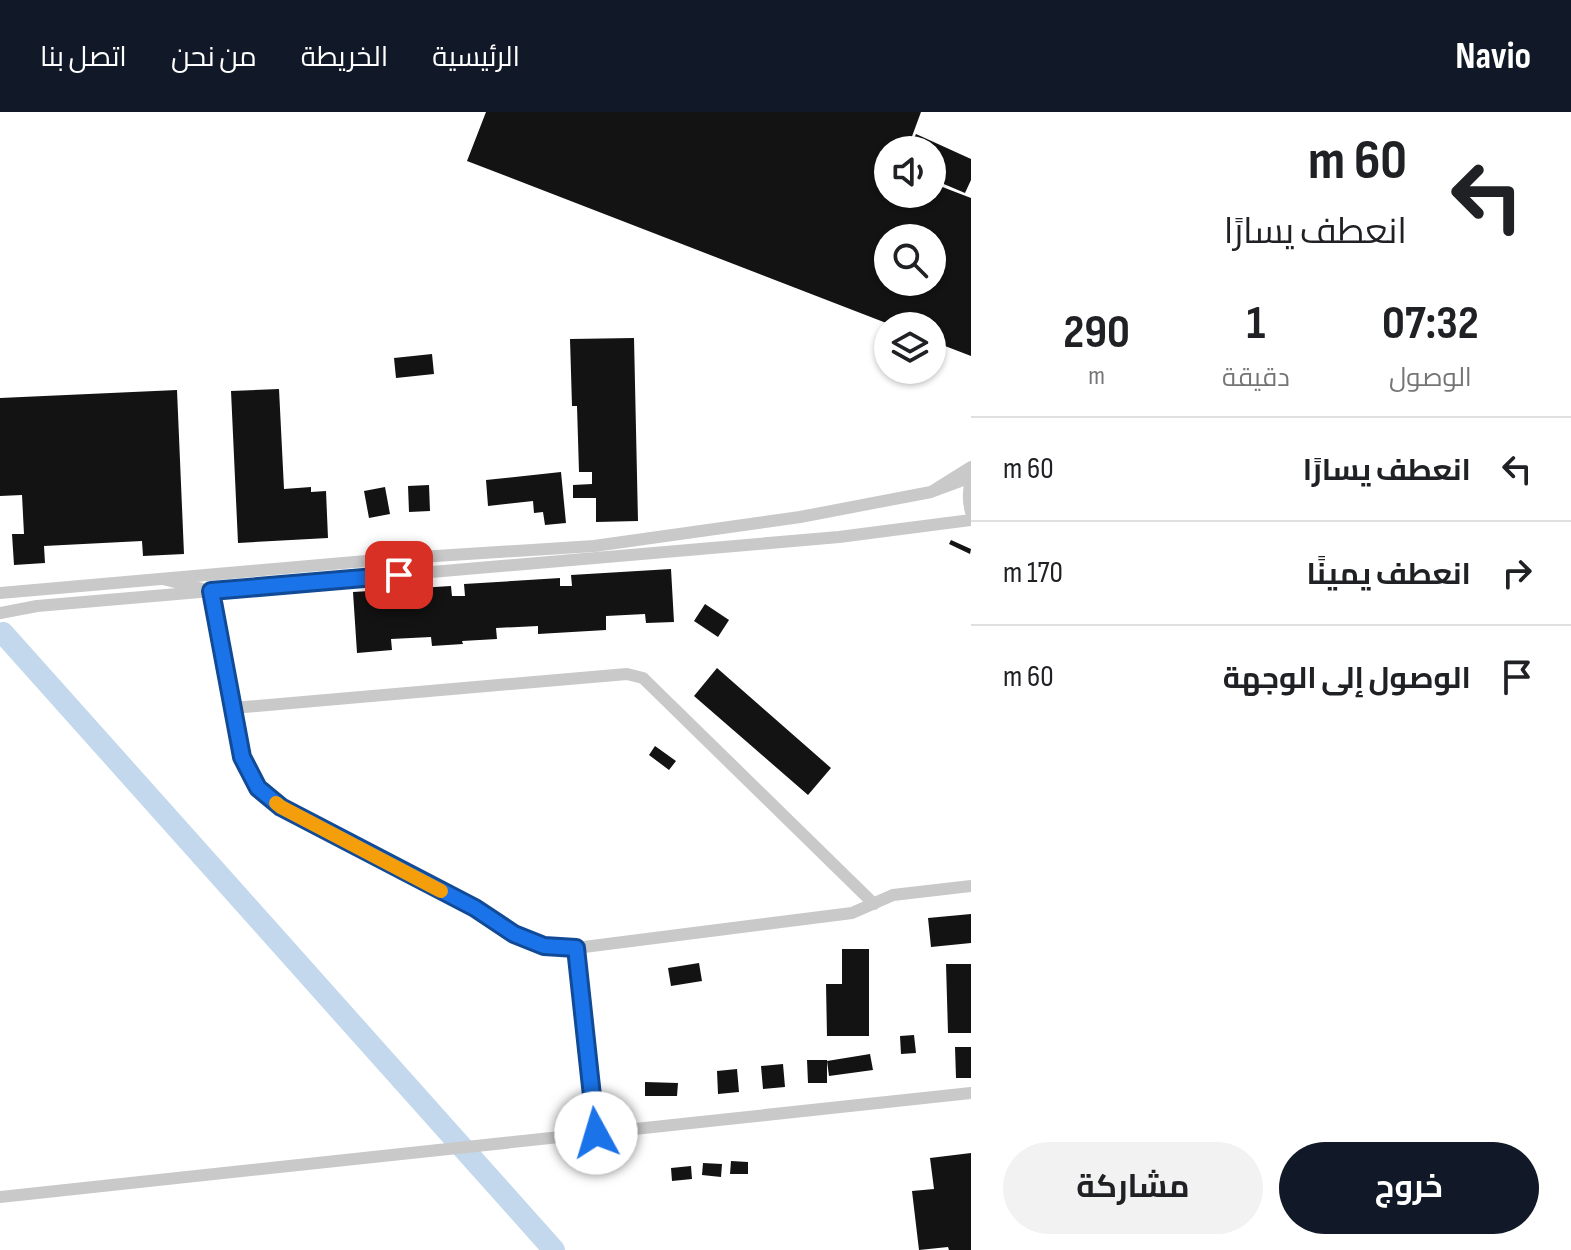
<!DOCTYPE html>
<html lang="ar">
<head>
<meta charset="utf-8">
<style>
  :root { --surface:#fff; --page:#f2f2f2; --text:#202124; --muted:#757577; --line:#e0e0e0; --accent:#111827 }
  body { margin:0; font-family:"Sofia Sans Condensed",Cairo,sans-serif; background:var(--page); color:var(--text); direction:rtl; height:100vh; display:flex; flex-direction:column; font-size:30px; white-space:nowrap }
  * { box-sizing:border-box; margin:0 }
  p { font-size:26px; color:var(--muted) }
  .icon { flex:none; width:44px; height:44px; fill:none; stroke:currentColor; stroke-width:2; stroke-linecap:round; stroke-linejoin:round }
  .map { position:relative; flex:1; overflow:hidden; direction:ltr }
  .sheet { display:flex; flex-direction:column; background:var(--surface); width:600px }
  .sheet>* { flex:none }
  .hud { background:#fff; color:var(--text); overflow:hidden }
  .fabs { position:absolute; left:874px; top:24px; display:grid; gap:16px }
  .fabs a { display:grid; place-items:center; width:72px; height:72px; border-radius:50%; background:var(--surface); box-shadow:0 2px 6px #0004; font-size:40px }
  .pin { position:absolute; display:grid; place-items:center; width:68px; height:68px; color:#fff; margin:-34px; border-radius:16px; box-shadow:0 4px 12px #0006 }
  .me { position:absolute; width:88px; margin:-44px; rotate:354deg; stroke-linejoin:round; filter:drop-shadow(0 0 6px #0008) }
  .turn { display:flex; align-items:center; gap:28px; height:168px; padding:0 32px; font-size:36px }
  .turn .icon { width:104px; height:104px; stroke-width:2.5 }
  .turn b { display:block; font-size:56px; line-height:68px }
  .eta { display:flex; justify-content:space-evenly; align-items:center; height:136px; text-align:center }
  .eta b { font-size:48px; font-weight:700; line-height:56px }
  .cta { display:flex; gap:16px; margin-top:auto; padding:16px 32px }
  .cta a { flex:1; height:92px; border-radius:48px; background:var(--accent); color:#fff; font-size:32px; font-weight:700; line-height:92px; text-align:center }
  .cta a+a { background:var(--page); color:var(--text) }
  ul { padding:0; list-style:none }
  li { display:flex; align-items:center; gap:24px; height:104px; padding:0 32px; border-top:2px solid var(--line) }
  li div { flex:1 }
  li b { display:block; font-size:30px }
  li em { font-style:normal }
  header { display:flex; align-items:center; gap:48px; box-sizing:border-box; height:112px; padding:0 40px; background:var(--accent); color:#fff }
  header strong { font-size:38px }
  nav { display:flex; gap:44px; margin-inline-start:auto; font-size:28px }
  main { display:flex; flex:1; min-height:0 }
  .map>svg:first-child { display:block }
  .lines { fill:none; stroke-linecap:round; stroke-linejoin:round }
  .canal { stroke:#c3d8ed; stroke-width:22 }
  .building { fill:#131313; fill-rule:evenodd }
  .service { stroke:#c9c9c9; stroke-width:12 }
  .route-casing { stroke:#114b97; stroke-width:20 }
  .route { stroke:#1a73e8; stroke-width:14 }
  .slow { stroke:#f59e0b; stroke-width:14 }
</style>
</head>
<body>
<header>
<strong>Navio</strong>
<nav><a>الرئيسية</a><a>الخريطة</a><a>من نحن</a><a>اتصل بنا</a></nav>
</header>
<main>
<section class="sheet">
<div class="hud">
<div class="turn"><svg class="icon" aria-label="left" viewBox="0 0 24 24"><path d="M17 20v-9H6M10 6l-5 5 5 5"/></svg><div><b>60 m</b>انعطف يسارًا</div></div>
</div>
<div class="eta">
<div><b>07:32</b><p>الوصول</p></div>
<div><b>1</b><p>دقيقة</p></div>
<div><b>290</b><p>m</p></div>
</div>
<ul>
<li><svg class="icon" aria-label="left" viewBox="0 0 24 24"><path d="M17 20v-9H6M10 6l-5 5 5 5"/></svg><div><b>انعطف يسارًا</b></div><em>60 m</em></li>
<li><svg class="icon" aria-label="right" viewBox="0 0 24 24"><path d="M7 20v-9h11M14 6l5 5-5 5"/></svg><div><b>انعطف يمينًا</b></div><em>170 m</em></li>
<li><svg class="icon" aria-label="arrive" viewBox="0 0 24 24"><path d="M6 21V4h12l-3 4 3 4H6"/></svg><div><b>الوصول إلى الوجهة</b></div><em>60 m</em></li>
</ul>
<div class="cta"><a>خروج</a><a>مشاركة</a></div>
</section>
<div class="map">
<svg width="971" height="1138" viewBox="0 0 971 1138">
  <rect width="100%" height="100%" fill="#fff"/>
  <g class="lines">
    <path class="canal" d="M3,521l551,617"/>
  </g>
  <path class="building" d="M486,0h435l-14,38h-19v44h44v-11l39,15v158l-39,-15v-15h-38l-427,-165zM888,126h44v44h-44z
    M916,22l55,25v21l-6,13 -33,-14v-29h-23z
    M634,226l4,183 -42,1v-24h-23v-13l19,-1v-12h-13l-2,-66h-5l-2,-67z
    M432,242l2,20 -38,4 -2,-20z
    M279,277l5,100 27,-2v5l15,-1 2,47 -90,5 -7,-152z
    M177,278l7,164 -41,2 -1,-15 -98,5 1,17 -31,2 -2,-31h12l-2,-39 -22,1v-98z
    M561,360l5,51 -21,2 -2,-13 -9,1 -1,-12 -45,5 -2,-26z
    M429,373l1,26 -21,1 -1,-26z
    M385,375l5,27 -21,4 -5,-27z
    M951,428l20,9 -1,5 -21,-10z
    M671,457l3,53 -28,1 -1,-9 -39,2v14l-68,4v-8l-42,2 1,11 -35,2 1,3 -31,2 -1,-9 -40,2 1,11 -35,3 -4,-61 98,-6 1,10h13l-1,-12 96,-6v8h12l-1,-11z
    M705,492l24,16 -11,17 -24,-16z
    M717,556l114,100 -23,27 -114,-99z
    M655,634l21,15 -7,9 -20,-15z
    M971,802v29l-40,4 -3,-29z
    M842,837h27v87h-42l-1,-52h16z
    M699,851l3,18 -31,5 -3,-18z
    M946,852h25v69h-23z
    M914,923l2,18 -15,1 -1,-18z
    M955,935h16v31h-15z
    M870,942l3,16 -44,6 -2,-15z
    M807,948h20v23h-19z
    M783,952l2,23 -22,2 -2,-23z
    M737,957l2,23 -21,2 -1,-23z
    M645,970l33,1 -1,13h-32z
    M971,1041v97h-22l-1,-3 -29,3 -7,-59 22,-2 -4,-31z
    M731,1049l17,1v12h-18z
    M703,1051l19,1 -1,13 -19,-2z
    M691,1054l1,13 -20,2 -1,-13z"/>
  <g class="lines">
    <path class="service" d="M971,355l-40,25 40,-15
      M971,368c-3,11 -3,21 0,32
      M163,467l48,12 31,166 16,31 23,19 194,101 39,26 30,12 32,2 276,-35 41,-18 78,-9
      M0,481l389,-34 205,-13 206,-29 131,-25
      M0,501l37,-7 802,-69 132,-17
      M233,596l394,-34 16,4 231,226
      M576,836l20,185
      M0,1085l971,-104"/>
  </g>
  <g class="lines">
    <defs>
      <path id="route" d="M399,463l-188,16 31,166 16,31 23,19 194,101 39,26 30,12 32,2 20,185"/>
    </defs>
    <use href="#route" class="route-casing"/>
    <use href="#route" class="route"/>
    <path class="slow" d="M276,691l5,4 160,84"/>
  </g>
</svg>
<div class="fabs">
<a><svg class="icon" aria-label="sound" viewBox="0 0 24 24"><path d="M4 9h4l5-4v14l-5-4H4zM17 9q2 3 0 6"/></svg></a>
<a><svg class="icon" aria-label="search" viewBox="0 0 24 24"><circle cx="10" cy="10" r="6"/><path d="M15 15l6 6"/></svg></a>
<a><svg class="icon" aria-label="layers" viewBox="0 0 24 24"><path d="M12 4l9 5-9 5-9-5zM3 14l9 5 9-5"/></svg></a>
</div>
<div class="pin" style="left:399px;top:463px;background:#d93025"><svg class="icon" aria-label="arrive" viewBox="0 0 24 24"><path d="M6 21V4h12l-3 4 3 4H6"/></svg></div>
<svg class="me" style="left:596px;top:1021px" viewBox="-20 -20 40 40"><circle r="19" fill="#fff"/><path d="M0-13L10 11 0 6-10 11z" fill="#1a73e8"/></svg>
</div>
</main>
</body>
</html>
